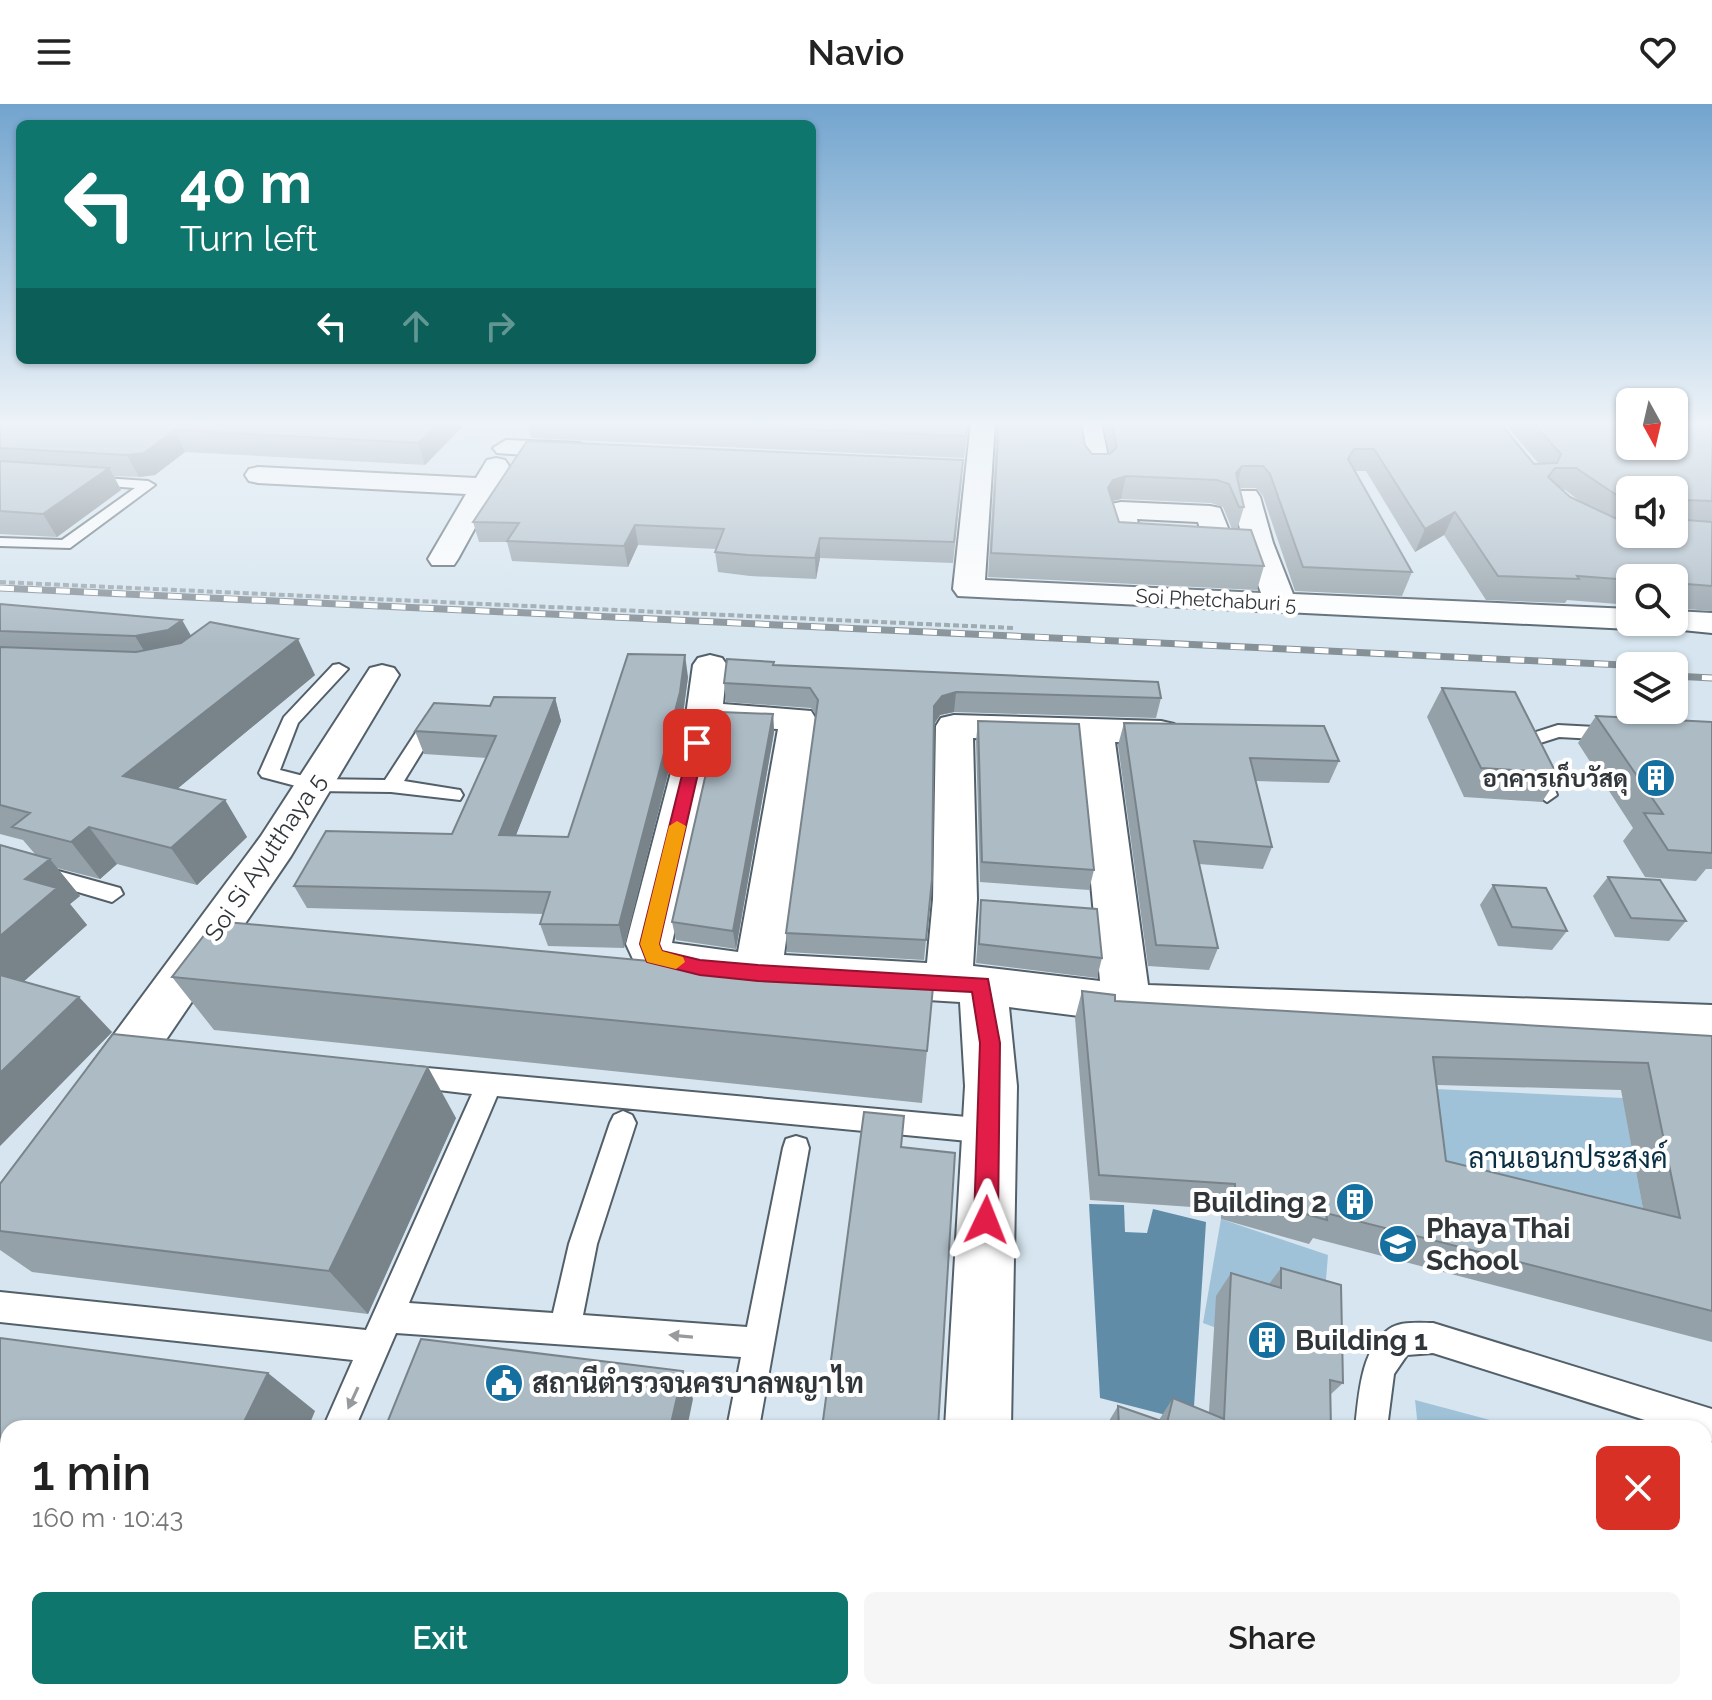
<!DOCTYPE html>
<html lang="en">
<head>
<meta charset="utf-8">
<style>
  :root { --surface:#fff; --page:#f6f6f6; --text:#222; --muted:#767676; --accent:#0f766e }
  body { margin:0; font-family:Raleway,Sarabun,sans-serif; background:var(--page); color:var(--text); height:100vh; display:flex; flex-direction:column; font-size:30px; white-space:nowrap }
  * { box-sizing:border-box; margin:0 }
  p { font-size:26px; color:var(--muted) }
  .icon { flex:none; width:44px; height:44px; fill:none; stroke:currentColor; stroke-width:2; stroke-linecap:round; stroke-linejoin:round }
  .map { position:relative; flex:1; overflow:hidden }
  .details { position:absolute; left:0px; top:1316px; width:1712px; height:280px; display:flex; flex-direction:column; background:var(--surface); border-radius:24px 24px 0 0; box-shadow:0 2px 6px #0004 }
  .details>* { flex:none }
  .hud { position:absolute; left:16px; top:16px; width:800px; height:244px; border-radius:12px; box-shadow:0 2px 6px #0004; background:#0f766e; color:#fff; overflow:hidden }
  .needle { width:52px; rotate:172deg }
  .controls { position:absolute; left:1616px; top:284px; display:grid; gap:16px }
  .controls a { display:grid; place-items:center; width:72px; height:72px; border-radius:12px; background:var(--surface); box-shadow:0 2px 6px #0004; font-size:40px }
  .pin { position:absolute; display:grid; place-items:center; width:68px; height:68px; color:#fff; margin:-34px; border-radius:16px; box-shadow:0 4px 12px #0006 }
  .me { position:absolute; width:88px; margin:-44px; rotate:2deg; stroke-linejoin:round; filter:drop-shadow(0 0 6px #0008) }
  .turn { display:flex; align-items:center; gap:28px; height:168px; padding:0 32px; font-size:36px }
  .turn .icon { width:104px; height:104px; stroke-width:2.5 }
  .turn b { display:block; font-size:56px; line-height:68px }
  .lanes { display:flex; align-items:center; height:76px; padding:0 32px; background:#0003; justify-content:center; gap:40px; direction:ltr }
  .lanes .off { opacity:.35 }
  .round { display:grid; place-items:center; flex:none; width:84px; height:84px; border-radius:12px; background:var(--page) }
  .overview { display:flex; align-items:center; justify-content:space-between; height:136px; padding:0 32px }
  h1 { font-size:48px; font-weight:600; line-height:60px }
  .primary-button { display:flex; gap:16px; margin-top:auto; padding:16px 32px }
  .primary-button a { flex:1; height:92px; border-radius:12px; background:var(--accent); color:#fff; font-size:32px; font-weight:600; line-height:92px; text-align:center }
  .primary-button a+a { background:var(--page); color:var(--text) }
  header { display:flex; justify-content:space-between; align-items:center; height:104px; padding:0 32px; background:var(--surface); font-size:36px; font-weight:600 }
  .map>svg:first-child { display:block }
  .green { fill:#a0c2d9 }
  .water { fill:#618ca8 }
  .lines { fill:none; stroke-linecap:round; stroke-linejoin:round }
  .lane-casing { stroke:#536069; stroke-width:4 }
  .street-casing { stroke:#536069; stroke-width:4 }
  .secondary-casing { stroke:#536069; stroke-width:4 }
  .path { stroke:#98a4ab; stroke-width:4; stroke-dasharray:6 3; stroke-linecap:butt }
  .lane { fill:#fff; fill-rule:evenodd }
  .street { fill:#fff; fill-rule:evenodd }
  .secondary { fill:#c0e3f6; fill-rule:evenodd }
  .rail-casing { stroke:#869097; stroke-width:7 }
  .rail { stroke:#fff; stroke-width:5; stroke-dasharray:14; stroke-linecap:butt }
  .wall { fill:#95a1a9; fill-rule:evenodd }
  .shaded-wall { fill:#79838a }
  .building { fill:#adbbc5; stroke:#79838a; stroke-width:2; fill-rule:evenodd }
  .oneway { fill:#989a9c }
  .route { fill:#e11d48; stroke:#92132f; stroke-width:2 }
  .slow { fill:#f59e0b }
  .labels { text-anchor:middle; dominant-baseline:central; stroke-width:8; stroke-linejoin:round; paint-order:stroke }
  .far-street-label { font-size:20px; fill:#30363a; stroke:#fff }
  .poi-label { font-size:24px; font-weight:bold; fill:#30363a; stroke:#fff; text-anchor:end }
  .street-label { font-size:24px; fill:#30363a; stroke:#fff }
  .near-park-label { font-size:28px; fill:#092f44; stroke:#fff }
  .near-poi-label { font-size:28px; font-weight:bold; fill:#30363a; stroke:#fff; text-anchor:start }
</style>
</head>
<body>
<header><svg class="icon" aria-label="menu" viewBox="0 0 24 24"><path d="M4 6h16M4 12h16M4 18h16"/></svg>Navio<svg class="icon" aria-label="heart" viewBox="0 0 24 24"><path d="M12 20l-8-8c-3-5 5-10 8-4 3-6 11-1 8 4z"/></svg></header>
<div class="map">
<svg width="1712" height="1596" viewBox="0 0 1712 1596">
  <rect width="100%" height="100%" fill="#d6e5ef"/>
  <path class="green" d="M1414,984l209,10 26,144 -225,-56z
    M1221,1115l107,36 -9,111 -116,-43z
    M1415,1296l105,28h-102z
    M1704,1373l8,3v220h-269l-1,-8h262z"/>
  <path class="water" d="M1089,1100l35,1 1,27 22,1 6,-24 53,13 -13,200 -93,-24z"/>
  <g class="lines">
    <defs>
      <path id="lane" d="M89,373l59,4 7,4 -85,63 -70,-2v-8l62,2 73,-52 -51,-4 -2,-3z
        M339,560l9,5 -50,54 -18,47 35,9 70,1 41,-63 6,-2 9,6 -37,60 56,9 3,5 -3,5 -69,-8 -76,-1 -53,-14 -3,-4 25,-56 49,-52z
        M1558,621l56,3 9,6 -9,6 -55,-3 -22,7 20,51 -10,7 -10,-7 -19,-54 2,-4z
        M0,751l120,33 3,6 -11,8 -112,-33z
        M405,962l584,53 9,4 4,8 -4,8 -9,4 -492,-47 -88,207 144,10 16,-69 41,-121 4,-8 9,-4 9,4 4,8 -39,121 -14,71 164,12 36,-179 3,-9 10,-3 10,3 3,9 -50,280h-32l14,-71 -345,-24 -41,95h-32l30,-68 -353,-38v-30l366,38 106,-236 -76,-9 -4,-8 4,-8z
        M1433,1219l279,86v32l-8,-2v-11h-34l-237,-75 -26,2 -13,19 -7,54h-32c4,-32 5,-78 34,-99 11,-8 31,-6 44,-6z
        M199,1588h38l-3,8h-38z
        M689,1588h38l-2,8h-38z
        M1338,1588h38l-1,8h-38z"/>
      <path id="street" d="M971,318h24l-10,158 276,13 -15,-42 -130,-8 -9,-33 4,-6 10,-2 89,4 10,2 10,25h11l-9,-36 4,-6h20l4,6 13,46 20,51 337,15v13h14l-14,7 -672,-33 -5,-7zM1137,415l61,3 3,10 -62,-3z
        M1077,318h24l9,45 -4,6h-18l-4,-6z
        M506,336l74,3 13,8 -13,8 -83,-6 -4,-5z
        M496,354l9,2 4,6 -51,93 -4,6h-22l-4,-6 38,-65 -208,-11 -9,-2 -4,-6 4,-6 9,-2 218,11 11,-18z
        M1674,507l38,2v20l-50,-5 -4,-6h16z
        M710,551l12,3 5,7 -4,39 88,7 5,8 -32,236 143,8 6,-64 3,-173 5,-8 13,-3 207,6 13,3 6,8 -6,8 -13,3 -46,-1 33,243 564,20v40l-586,-23 -117,-15 8,79 -6,342h-66l20,-342 -5,-84 -260,-16 -62,-16 -12,-26 60,-229 7,-50 5,-7zM720,622l58,3 -40,223 -66,-9zM973,634l105,3 22,240 -127,-15 4,-67z
        M382,561l12,3 5,7 -108,181 -166,244 -18,6 -18,-6 -8,-16 8,-16 172,-232 109,-168z
        M929,1588h76v8h-76z"/>
      <path id="secondary" d="M0,1532l8,4v52h84l3,8h-95z"/>
    </defs>
    <use href="#lane" class="lane-casing"/>
    <use href="#street" class="street-casing"/>
    <use href="#secondary" class="secondary-casing"/>
    <path class="path" d="M0,478l1013,46"/>
    <use href="#lane" class="lane"/>
    <use href="#street" class="street"/>
    <use href="#secondary" class="secondary"/>
    <defs>
      <path id="rail" d="M0,484l1644,78
        M1674,572l38,2"/>
    </defs>
    <use href="#rail" class="rail-casing"/>
    <use href="#rail" class="rail"/>
  </g>
  <path class="wall" d="M0,318h467l-42,43 -240,-13 -30,23 -16,2 -25,-1 7,14 -64,47 -57,-3z
    M525,318h444l-5,36 -433,-20 -4,-16z
    M997,318h84l4,23 7,9h18l-7,-32h396l35,42h5l-35,-42h101l8,9h3l-9,-9h23v24l82,-24v189l-38,-3v-30h-44v27l-63,-5 -2,3 -79,-3 -42,-65 -29,17 -49,-81h-11l57,101 -10,24 -107,-5 -32,-95 -7,-8h-17l5,19 -7,23 27,36 -7,24 -269,-13zM1563,386h2l16,12 -11,-5zM1630,386h44v44h-44zM1121,395l90,4 12,4 9,22 -113,-7 -7,-21z
    M962,375l-9,84 -133,-5 -4,21 -66,-3 -32,-4 -3,-20 1,-3 -78,-4 -10,22 -116,-6 -5,-19h-28l-6,-20z
    M0,500l182,16 9,16 124,39 -138,114 48,11 22,37 -50,48 -80,-21 -17,15 -43,-11 23,28 -10,8 17,21 -63,56 88,51 -112,114v-301l35,9 -12,-14 -23,-6z
    M774,558v3l387,33 -5,20 -202,-6 -14,3 -6,9 -2,155 -8,81 -137,-8 -1,-19 30,-218 -5,-7 -85,-6 -2,-19z
    M688,573l-5,37 -59,234 -76,-2 -8,-22 3,-10 -236,-6 -13,-22 158,-52 35,-76 -63,-4 -9,-23 75,-25 65,-8 6,23 -45,114 52,2z
    M1442,584l119,85 -19,29 -78,-5 -37,-80z
    M773,610l1,18 -38,217 -60,-9 -4,-18z
    M1596,612l116,6v147h-6l-10,12 -51,-4 -22,-36 10,-13 -55,-85z
    M978,617l116,149 -5,20 -109,-8 -4,-141z
    M1124,619l215,38 -10,22 -73,-2 16,66 -9,22 -64,-5 19,84 -9,22 -61,-4 -30,-221z
    M1608,773l78,44 -17,20 -54,-4 -22,-41z
    M1493,781l74,46 -15,19 -54,-4 -18,-41z
    M981,796l121,58 -5,20 -121,-15z
    M172,873l761,10 -11,116 -708,-73z
    M1082,887l33,10 597,35v306l-399,-104 -4,6 -88,-25v-10l-131,-9 -15,-182zM1437,981l184,5 22,119 -197,-48z
    M456,1014l-88,196 -336,-42 -32,-22v-66z
    M1281,1164l62,115 -13,12 1,33h-225v-2l12,-20 41,14 14,-22 36,14 7,-116 15,-23 38,11z
    M0,1234l315,73 -307,17v43l-8,-2z
    M1121,1588h218v8h-218z"/>
  <path class="shaded-wall" d="M440,318h27l-42,43 -7,-22z
    M175,326l10,22 -30,23 -16,2 -12,-22z
    M1242,362l-6,22v-15z
    M109,364l12,22 -64,47 -14,-23z
    M1126,372l-5,23 -13,3v-14l5,-8z
    M1455,408l-11,23 -29,17 10,-23z
    M635,421l3,20 -10,22 -4,-21z
    M820,434v20l-4,21 -1,-21z
    M182,516l20,35 -45,17 -22,-36z
    M298,535l17,36 -167,138 -25,-37z
    M685,551l3,22 -5,37 -59,234 -5,-23z
    M956,588l-2,20 -14,3 -7,11 1,-20 8,-10z
    M555,594l6,23 -54,137 -8,-23z
    M773,610l1,18 -38,217 -3,-18z
    M225,696l22,37 -50,48 -26,-37z
    M89,723l28,37 -17,15 -29,-37z
    M50,755l30,37 -10,8 17,21 -85,76 -2,-2v-63l25,-57z
    M79,893l33,35 -112,114v-73z
    M428,963l28,51 -88,196 -39,-43z
    M683,1267l10,28 -6,29h-17z
    M268,1269l47,38 -7,17h-67z"/>
  <path class="building" d="M0,318h440l-22,21 -243,-13 -31,23 -17,2 -127,-7z
    M637,318h331l-2,14z
    M999,318h82l4,23 7,9h18l7,-7 -6,-25h388l35,42 23,-1 4,-9 -29,-32h73l8,9 17,1v14h44v-24h38v79l-26,-1 -1,8 -11,1v-19h-44v6l-15,-2 -39,-26h-21l-7,9 22,20 47,22h13v15h44v-15l38,3v64l-38,-3v-5h-44v2l-53,-4 2,3 -81,-3 -43,-64 -30,17 -51,-80h-20l-6,10 64,113 -109,-5 -33,-93 -7,-8h-21l-6,7 8,34h-5l-10,-23 -12,-4 -91,-4 -13,4 -5,8 11,34 132,8 13,36 -273,-13z
    M527,337l436,19 -9,82 -134,-4 -5,20 -67,-3 -33,-3 9,-23 -89,-4 -11,21 -117,-5 12,-18 -46,-1z
    M0,357l109,7 -66,46 -43,-3z
    M0,500l182,16 -14,10 -33,6 -135,-5z
    M210,518l88,17 -175,137 102,24 -54,48 -82,-21 -18,15 -59,-15 18,-14 -30,-8v-158l136,5 45,-9z
    M628,550l57,1 -5,37 -61,233 -79,-1 10,-32 -256,-6 32,-55 126,3 44,-98 -81,-5 19,-28 56,3 4,-9 61,1 -56,137 69,2z
    M727,555l47,3 -1,3 385,17 3,16 -205,-6 -14,4 -8,10 -2,173 -6,61 -140,-7 32,-233 -8,-12 -86,-5z
    M1442,584l73,4 38,75 8,6 -80,-5z
    M720,608l53,2 -40,217 -61,-9z
    M1596,612l116,6v131l-44,-3 -24,-37 19,1z
    M978,617l101,3 15,146 -112,-8z
    M1124,619l200,3 15,35 -89,-3 22,89 -78,-6 24,107 -62,-3z
    M0,741l50,14 -25,20 32,9 -57,48z
    M1608,773l52,3 26,41 -55,-3z
    M1493,781l53,3 21,43 -55,-4z
    M981,796l116,9 5,49 -123,-14z
    M215,817l718,66 -6,64 -755,-74z
    M0,871l79,22 -79,76z
    M1082,887l33,4v6l597,35v275l-386,-98 1,7 -92,-26v-10l-136,-9zM1433,953l215,6 32,155 -234,-57z
    M113,930l315,33 -99,204 -329,-40v-47z
    M864,1008l40,4 -3,31 54,6 -17,275h-116z
    M1281,1164l60,17 2,98 -13,-3 1,48h-212l-1,-22 49,17 6,-25 51,21 7,-146 50,15z
    M0,1234l268,35 -27,55h-233v19l-8,-1z
    M421,1235l262,32 -13,57h-285z
    M787,1588h70l-1,8h-70z
    M1136,1588h203v8h-202z"/>
  <defs><path id="oneway-solid" d="M-6-.8H1V-3.2L6.5 0L1 3.2V.8H-6Z" transform="scale(2)"/></defs>
  <g class="oneway">
    <use href="#oneway-solid" transform="translate(681 1232) rotate(-175)"/>
    <use href="#oneway-solid" transform="translate(353 1294) rotate(115)"/>
  </g>
  <linearGradient id="sky" x2="0" y2="1"><stop stop-color="#72a4ce"/><stop offset="0.59" stop-color="#edf3f8"/><stop offset="1" stop-color="#edf3f8" stop-opacity="0"/></linearGradient>
  <rect width="1712" height="541" fill="url(#sky)"/>
  <path class="route" d="M697,635l8,4 -46,201 3,7 38,9 58,5 230,14 12,64 -2,177 -4,8 -8,4 -8,-4 -4,-8 6,-177 -8,-51 -214,-11 -58,-6 -53,-13 -7,-18 50,-201z"/>
  <path class="slow" d="M677,717l9,5 -27,118 3,7 21,6 2,5 -9,7 -29,-7 -7,-18 29,-118z"/>
  <defs>
    <symbol id="building-disc" viewBox="-11 -11 22 22"><circle r="9.5" fill="#16709f" stroke="#fff"/><path d="M-4-6H4V6H1V3H-1V6H-4ZM-2.5-4.3h1.7v1.8h-1.7ZM.8-4.3h1.7v1.8H.8ZM-2.5-1h1.7V.8h-1.7ZM.8-1h1.7V.8H.8Z" fill="#fff"/></symbol>
    <symbol id="school-disc" viewBox="-11 -11 22 22"><circle r="9.5" fill="#16709f" stroke="#fff"/><path d="M0-5L7-2L0 1L-7-2ZM-4 1L0 2.5L4 1V4Q0 6-4 4Z" fill="#fff"/></symbol>
    <symbol id="civic-disc" viewBox="-11 -11 22 22"><circle r="9.5" fill="#16709f" stroke="#fff"/><path d="M-.6-6.5H3V-4.5H.6V-3L4-1V1h2V6H-6V1h2V-1L-.6-3ZM-1.2 2.5V6h2.4V2.5Z" fill="#fff"/></symbol>
  </defs>
  <g fill-rule="evenodd">
    <use href="#building-disc" x="1634" y="652" width="44" height="44"/>
    <use href="#building-disc" x="1333" y="1076" width="44" height="44"/>
    <use href="#school-disc" x="1376" y="1118" width="44" height="44"/>
    <use href="#building-disc" x="1245" y="1214" width="44" height="44"/>
    <use href="#civic-disc" x="482" y="1257" width="44" height="44"/>
  </g>
  <g class="labels">
    <g class="far-street-label">
      <text transform="translate(1216 496) rotate(3)">Soi Phetchaburi 5</text>
    </g>
    <g class="poi-label">
      <text x="1628" y="674">อาคารเก็บวัสดุ</text>
    </g>
    <g class="street-label">
      <text transform="translate(265 753) rotate(-56)">Soi Si Ayutthaya 5</text>
    </g>
    <g class="near-park-label">
      <text x="1568" y="1054">ลานเอนกประสงค์</text>
    </g>
    <g class="near-poi-label">
      <text x="1327" y="1098" text-anchor="end">Building 2</text>
      <text x="1426" y="1124">Phaya Thai<tspan x="1426" dy="32">School</tspan></text>
      <text x="1295" y="1236">Building 1</text>
      <text x="532" y="1279">สถานีตำรวจนครบาลพญาไท</text>
    </g>
  </g>
</svg>
<div class="controls">
<a><svg class="needle" viewBox="-14 -14 28 28"><path d="M0-13l5 13h-10z" fill="#e53935"/><path d="M0 13l5-13h-10z" fill="#767676"/></svg></a>
<a><svg class="icon" aria-label="sound" viewBox="0 0 24 24"><path d="M4 9h4l5-4v14l-5-4H4zM17 9q2 3 0 6"/></svg></a>
<a><svg class="icon" aria-label="search" viewBox="0 0 24 24"><circle cx="10" cy="10" r="6"/><path d="M15 15l6 6"/></svg></a>
<a><svg class="icon" aria-label="layers" viewBox="0 0 24 24"><path d="M12 4l9 5-9 5-9-5zM3 14l9 5 9-5"/></svg></a>
</div>
<div class="pin" style="left:697px;top:639px;background:#d93025"><svg class="icon" aria-label="arrive" viewBox="0 0 24 24"><path d="M6 21V4h12l-3 4 3 4H6"/></svg></div>
<svg class="me" style="left:986px;top:1116px" viewBox="-20 -20 40 40"><path d="M0-17L14 15 0 8-14 15z" fill="#e11d48" stroke="#fff" stroke-width="4"/></svg>
<div class="hud">
<div class="turn"><svg class="icon" aria-label="left" viewBox="0 0 24 24"><path d="M17 20v-9H6M10 6l-5 5 5 5"/></svg><div><b>40 m</b>Turn left</div></div>
<div class="lanes"><svg class="icon" aria-label="left" viewBox="0 0 24 24"><path d="M17 20v-9H6M10 6l-5 5 5 5"/></svg><svg class="icon off" aria-label="ahead" viewBox="0 0 24 24"><path d="M12 20V5M6 11l6-6 6 6"/></svg><svg class="icon off" aria-label="right" viewBox="0 0 24 24"><path d="M7 20v-9h11M14 6l5 5-5 5"/></svg></div>
</div>
<section class="details">
<div class="overview"><div><h1>1 min</h1><p>160 m · 10:43</p></div><a class="round" style="background:#d93025;color:#fff"><svg class="icon" aria-label="close" viewBox="0 0 24 24"><path d="M6 6l12 12M18 6L6 18"/></svg></a></div>
<div class="primary-button"><a>Exit</a><a>Share</a></div>
</section>
</div>
</body>
</html>
